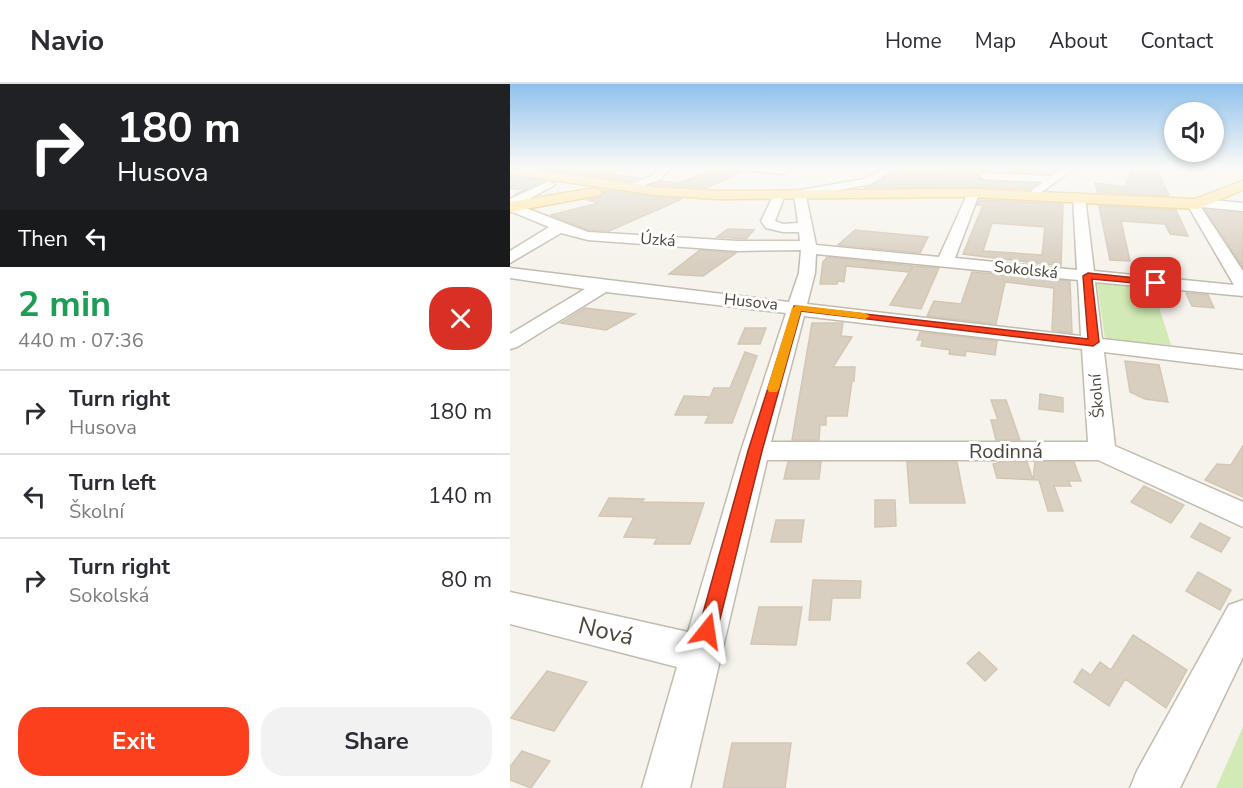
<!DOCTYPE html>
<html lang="en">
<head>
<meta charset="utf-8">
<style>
  :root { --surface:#fff; --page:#f2f2f3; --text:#2b2b33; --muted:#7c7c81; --line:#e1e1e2; --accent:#fc3f1d }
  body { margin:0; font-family:"Nunito Sans",sans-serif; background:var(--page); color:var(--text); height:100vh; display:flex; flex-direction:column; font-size:22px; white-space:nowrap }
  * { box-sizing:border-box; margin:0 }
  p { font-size:20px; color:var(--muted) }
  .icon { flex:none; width:33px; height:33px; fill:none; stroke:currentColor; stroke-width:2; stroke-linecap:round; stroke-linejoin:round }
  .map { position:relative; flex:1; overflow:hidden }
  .details { display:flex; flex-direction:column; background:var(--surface); width:510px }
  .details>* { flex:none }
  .guide { background:#202124; color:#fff; overflow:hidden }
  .fabs { position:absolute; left:654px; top:18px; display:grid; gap:12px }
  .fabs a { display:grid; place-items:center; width:60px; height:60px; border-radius:50%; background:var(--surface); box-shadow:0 3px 9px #0003; font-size:30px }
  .pin { position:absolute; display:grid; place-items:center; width:51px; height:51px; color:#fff; margin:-26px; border-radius:12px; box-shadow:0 3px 9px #0006 }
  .me { position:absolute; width:66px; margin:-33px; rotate:15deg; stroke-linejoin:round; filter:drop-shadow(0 0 4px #0008) }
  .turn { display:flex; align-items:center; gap:21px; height:126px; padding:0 18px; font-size:27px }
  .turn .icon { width:78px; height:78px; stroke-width:2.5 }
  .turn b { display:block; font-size:42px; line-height:51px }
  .then { display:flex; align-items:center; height:57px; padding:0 18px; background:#0003; gap:12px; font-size:22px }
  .round { display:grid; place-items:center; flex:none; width:63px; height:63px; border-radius:24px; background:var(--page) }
  .summary { display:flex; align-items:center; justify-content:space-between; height:102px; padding:0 18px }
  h1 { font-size:36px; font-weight:700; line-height:45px; color:#1e9e55 }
  .action { display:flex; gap:12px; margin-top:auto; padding:12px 18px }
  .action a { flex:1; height:69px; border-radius:24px; background:var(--accent); color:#fff; font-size:24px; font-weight:700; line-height:69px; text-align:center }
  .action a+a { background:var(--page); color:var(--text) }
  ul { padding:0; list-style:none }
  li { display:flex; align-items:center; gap:18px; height:84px; padding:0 18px; border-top:2px solid var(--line) }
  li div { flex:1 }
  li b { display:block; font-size:22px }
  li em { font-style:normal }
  header { display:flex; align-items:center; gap:36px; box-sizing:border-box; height:84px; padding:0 30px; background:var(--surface); border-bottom:2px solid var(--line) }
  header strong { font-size:28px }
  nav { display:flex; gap:33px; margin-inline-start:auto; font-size:21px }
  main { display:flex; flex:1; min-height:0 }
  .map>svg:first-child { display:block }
  .green { fill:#d2eab5 }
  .building { fill:#d8cfc1; stroke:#d3c7b4; stroke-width:1.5; fill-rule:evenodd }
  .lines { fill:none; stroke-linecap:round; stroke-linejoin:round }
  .minor-casing { stroke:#c2bbae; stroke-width:3 }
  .major-casing { stroke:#e6c16a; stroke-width:3 }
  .minor { fill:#fff; fill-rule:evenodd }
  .major { fill:#ffe39c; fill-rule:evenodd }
  .route { fill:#fc3f1d; stroke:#a42913; stroke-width:1.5 }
  .slow { fill:#f59e0b }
  .labels { text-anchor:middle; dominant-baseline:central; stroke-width:6; stroke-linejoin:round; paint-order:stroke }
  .far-street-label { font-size:16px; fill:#4b4439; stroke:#fff }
  .street-label { font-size:20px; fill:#4b4439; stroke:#fff }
  .near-street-label { font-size:24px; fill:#4b4439; stroke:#fff }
</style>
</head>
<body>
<header>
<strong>Navio</strong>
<nav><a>Home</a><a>Map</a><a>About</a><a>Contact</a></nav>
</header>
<main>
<section class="details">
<div class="guide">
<div class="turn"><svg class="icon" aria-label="right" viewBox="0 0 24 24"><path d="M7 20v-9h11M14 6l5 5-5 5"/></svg><div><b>180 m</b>Husova</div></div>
<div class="then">Then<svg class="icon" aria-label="left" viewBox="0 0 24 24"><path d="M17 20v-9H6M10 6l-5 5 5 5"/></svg></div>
</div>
<div class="summary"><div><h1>2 min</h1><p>440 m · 07:36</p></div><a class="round" style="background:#d93025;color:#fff"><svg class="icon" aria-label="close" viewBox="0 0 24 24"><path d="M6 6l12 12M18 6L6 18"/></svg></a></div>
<ul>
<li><svg class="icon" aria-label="right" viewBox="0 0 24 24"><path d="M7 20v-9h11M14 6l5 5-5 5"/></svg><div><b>Turn right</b><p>Husova</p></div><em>180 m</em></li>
<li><svg class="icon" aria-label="left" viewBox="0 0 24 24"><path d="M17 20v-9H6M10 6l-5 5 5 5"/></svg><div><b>Turn left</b><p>Školní</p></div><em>140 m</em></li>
<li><svg class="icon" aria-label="right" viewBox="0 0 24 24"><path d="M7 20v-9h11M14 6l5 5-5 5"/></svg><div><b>Turn right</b><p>Sokolská</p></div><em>80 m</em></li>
</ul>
<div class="action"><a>Exit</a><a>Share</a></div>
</section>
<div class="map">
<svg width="733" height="704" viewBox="0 0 733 704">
  <rect width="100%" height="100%" fill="#f6f3ec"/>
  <path class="green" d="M595,197l47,4 19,60 -66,-6 -8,-57z
    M733,643v61h-27z"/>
  <path class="building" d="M13,82h46l45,6 -7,2 32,4 -7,3z
    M215,82l6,5 11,1 -36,16 -52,-4 8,-3 15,2z
    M407,82l80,5h-13l-6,6 7,4 52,3 -7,5 -58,-2 -108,1 8,-2 26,-16 11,1z
    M514,82h39l-12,8 -49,-3z
    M623,82h22l14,30 -72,-4 -2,-9 30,4z
    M0,92l33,5 -29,14 11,-6h-15z
    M92,106l54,7 26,2 -73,32 -21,-1 -37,-15 48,-12 -11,-3 14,-4 2,-5z
    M469,116l84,4 -2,62 -98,-12 20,-49h-6zM482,139l53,4 -3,28 -59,-4z
    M589,122l77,4 12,26 -18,-2 -5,-10 -44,-3 9,40 -20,-1z
    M695,126l38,3v54z
    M218,145l26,1 -8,9 -29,-2z
    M345,146l41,4 32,3 -8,16 -82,-8z
    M190,166l36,3 -33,23 -34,-2z
    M317,173l85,9 -3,6 -63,-6 -2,16 -6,-1 -1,3h-17l3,-22z
    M403,182l26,2 -18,41 -31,-4z
    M462,188l98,9 2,52 -20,-3 2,-42 -16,-2 -33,-4 -9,42 -69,-8 7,-15 27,3z
    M676,209l22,2 6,13 -22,-2z
    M75,224l50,6 -29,16 -45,-7z
    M302,239h31l-2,13 11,1 -19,30h22l-1,14h-2l-5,35h-21v9h-6l-1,15h-27z
    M235,244h21l-6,16h-22z
    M410,248l77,9 -2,14 -29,-4 -1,5 -16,-2 1,-4 -29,-4 2,-6h-6z
    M235,268l12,4 -25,67h-27l4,-8h-34l9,-19 26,1 4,-9h16z
    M615,277l34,4 9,37 -23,-3 -15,-7z
    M530,310l23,4v14l-24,-3z
    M481,316h15l14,40h-24l-5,-20h7z
    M733,362v51l-38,-17 12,-16 14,1z
    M278,378h33l-2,17h-35z
    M397,378h50l8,41h-55z
    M491,378h26l6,18 2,-18h39l7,19h-13l3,5h-17l9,25h-15l-9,-31 -42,-2 -4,-14z
    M634,402l40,19 -13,18 -40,-21z
    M99,414l35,1 -2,3 62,1 -14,41h-36l3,-6 -33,-1 10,-20 -35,-1z
    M365,416h20l1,26 -21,1z
    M266,436h28l-3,22h-30z
    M690,439l30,15 -9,14 -30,-15z
    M688,488l33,18 -11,20 -34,-19z
    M303,496l48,1 -1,17h-28l-2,22h-21z
    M249,523h43l-6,38 -45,-1z
    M623,551l54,35 -21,38 -41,-29 -16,27 -35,-24 8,-13 9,6 9,-13 11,8z
    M469,568l18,17 -12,12 -18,-18z
    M37,587l40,11 -33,49 -43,-13z
    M222,659h59l-6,45h-62z
    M12,667l28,10 -19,27 -21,-8v-13z"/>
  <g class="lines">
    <defs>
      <path id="minor" d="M151,82h10l-11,14 -31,10 -6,-3 29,-11z
        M217,82c14,-1 51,-3 62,5l-5,3 -52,-5z
        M378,82h12l-29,18 -65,12 10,49 123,12 27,-60 6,-4 6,4 -23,61 122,12 -4,-73 6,-4 6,4 9,74 140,14 -47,-81 2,-3 12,-2 42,4v8l-42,-4 42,64v25l-148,-14 7,57 141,16v14l-139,-17 11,94 128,56v25l-145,-67h-331l-77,328h-48l35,-121 -167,-43v-32l178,40 53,-181 45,-138 -180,-21 -89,55 -7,2v-15l75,-45 -75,-11v-10l279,34 10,-29 2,-23 -63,1 -150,-11 -27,-7 -51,30v-12l39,-24 -39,-16v-12l39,-18 6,3 -2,2 -35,19 70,27 150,9h62l-1,-9h-16l-17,-4 -5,-7 14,-29 4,-1 6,4 -10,26 8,3 15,-1 -4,-29 2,-3 68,-12zM306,170l262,26 3,56 -274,-32 8,-31zM294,232l278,33 6,93h-317z
        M557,82h11l-41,29 -6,-4 12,-9 -58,-3 -5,-3 5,-3 67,3z
        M733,516v57l-63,131h-50l7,-17 92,-166z"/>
      <path id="major" d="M0,82l146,21 61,4 255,-2 223,10 48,-18v9l-46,19 -225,-12 -255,2 -61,-4 -146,-21z
        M85,104l7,4 -2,3 -90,17v-10z"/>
    </defs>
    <use href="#minor" class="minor-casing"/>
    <use href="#major" class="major-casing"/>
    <use href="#minor" class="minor"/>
    <use href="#major" class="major"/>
  </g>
  <linearGradient id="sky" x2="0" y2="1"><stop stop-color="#8fc1ec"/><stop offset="0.46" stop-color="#fbfaf6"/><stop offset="1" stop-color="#fbfaf6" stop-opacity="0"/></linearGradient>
  <rect width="733" height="180" fill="url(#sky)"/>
  <path class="route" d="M578,189l68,7 4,3 -4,2 -64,-6 7,63 -6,4 -292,-35 -39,140 -45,180 -3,6 -7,3 -7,-3 -2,-6 50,-180 46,-145 294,33 -5,-63z"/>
  <path class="slow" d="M287,221l68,8 5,3 -5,3 -64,-8 -22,78 -2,3h-8l-2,-3 25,-81z"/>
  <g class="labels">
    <g class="far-street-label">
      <text transform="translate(148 156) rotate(4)">Úzká</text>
      <text transform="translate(516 186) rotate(6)">Sokolská</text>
      <text transform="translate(241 218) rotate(6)">Husova</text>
      <text transform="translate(587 312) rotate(-95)">Školní</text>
    </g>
    <g class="street-label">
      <text x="496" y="367">Rodinná</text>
    </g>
    <g class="near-street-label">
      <text transform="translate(96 547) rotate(13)">Nová</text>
    </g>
  </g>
</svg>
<div class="fabs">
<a><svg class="icon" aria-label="sound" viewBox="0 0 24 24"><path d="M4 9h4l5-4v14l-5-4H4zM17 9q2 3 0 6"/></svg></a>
</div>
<div class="pin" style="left:646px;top:199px;background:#d93025"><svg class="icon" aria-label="arrive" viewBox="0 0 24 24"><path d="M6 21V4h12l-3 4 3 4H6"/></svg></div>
<svg class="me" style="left:197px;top:547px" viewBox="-20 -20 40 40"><path d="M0-17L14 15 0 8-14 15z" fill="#fc3f1d" stroke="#fff" stroke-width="4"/></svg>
</div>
</main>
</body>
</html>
